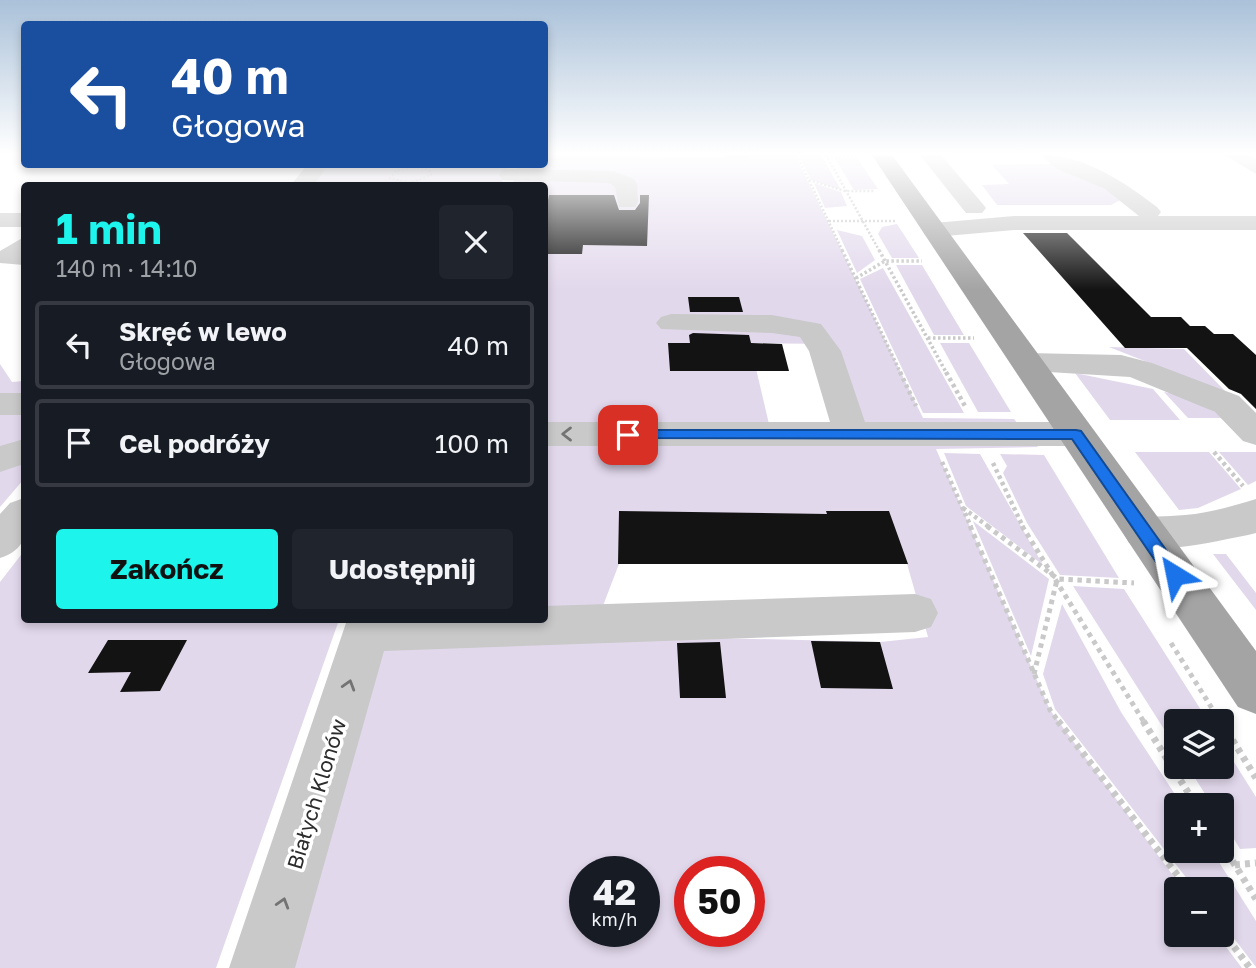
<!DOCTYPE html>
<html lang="pl">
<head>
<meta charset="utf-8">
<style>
  :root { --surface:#171b24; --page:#20242c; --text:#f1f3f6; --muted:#9ea1a6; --line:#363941; --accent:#1df4eb }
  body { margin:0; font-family:"Golos Text",sans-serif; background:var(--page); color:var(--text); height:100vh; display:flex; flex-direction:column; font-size:26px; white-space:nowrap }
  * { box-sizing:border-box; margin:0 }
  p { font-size:23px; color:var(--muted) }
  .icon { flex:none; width:38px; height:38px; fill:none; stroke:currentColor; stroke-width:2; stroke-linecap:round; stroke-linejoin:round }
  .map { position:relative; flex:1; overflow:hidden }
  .side { position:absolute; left:21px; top:182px; width:527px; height:441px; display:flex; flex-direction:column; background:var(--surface); border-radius:7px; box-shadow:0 4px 10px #0003 }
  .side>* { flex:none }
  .top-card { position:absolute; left:21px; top:21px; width:527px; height:147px; border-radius:7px; box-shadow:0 4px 10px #0003; background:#1a4fa0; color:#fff; overflow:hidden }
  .buttons { position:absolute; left:1164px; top:709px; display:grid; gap:14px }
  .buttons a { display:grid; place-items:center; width:70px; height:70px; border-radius:7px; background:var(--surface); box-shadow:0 4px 10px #0003; font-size:35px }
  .speed { position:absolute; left:569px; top:856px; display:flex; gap:14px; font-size:35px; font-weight:700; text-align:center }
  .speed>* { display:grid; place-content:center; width:91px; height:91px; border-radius:50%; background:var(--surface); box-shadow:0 4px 10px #0003; line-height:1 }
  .speed small { font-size:18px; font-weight:400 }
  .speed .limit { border:10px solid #d22; background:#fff; color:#111 }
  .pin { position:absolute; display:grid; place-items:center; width:60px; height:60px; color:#fff; margin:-30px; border-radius:14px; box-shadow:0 4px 10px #0006 }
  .me { position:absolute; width:77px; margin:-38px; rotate:325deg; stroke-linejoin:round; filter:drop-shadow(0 0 5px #0008) }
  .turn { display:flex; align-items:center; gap:24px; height:147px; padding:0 35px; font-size:32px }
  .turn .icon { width:91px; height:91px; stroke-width:2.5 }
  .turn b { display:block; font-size:49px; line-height:60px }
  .round { display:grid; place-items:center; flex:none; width:74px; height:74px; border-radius:7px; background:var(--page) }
  .headline { display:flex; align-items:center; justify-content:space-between; height:119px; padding:0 35px }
  h1 { font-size:42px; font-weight:700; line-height:52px; color:var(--accent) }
  .button { display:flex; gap:14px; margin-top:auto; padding:14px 35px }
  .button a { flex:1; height:80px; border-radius:7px; background:var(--accent); color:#111; font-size:28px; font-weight:700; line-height:80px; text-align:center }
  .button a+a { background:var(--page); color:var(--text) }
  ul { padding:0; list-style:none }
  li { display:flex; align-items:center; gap:21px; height:88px; margin:0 14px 10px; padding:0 21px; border:4px solid var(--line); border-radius:7px }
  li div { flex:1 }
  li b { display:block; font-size:26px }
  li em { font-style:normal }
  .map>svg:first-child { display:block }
  .green { fill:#e2d8ec; fill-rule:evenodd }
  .building { fill:#131313 }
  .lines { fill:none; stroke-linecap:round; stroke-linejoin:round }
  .path-far4 { stroke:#c9c9c9; stroke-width:2.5; stroke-dasharray:2 2; stroke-linecap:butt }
  .path-far3 { stroke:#c9c9c9; stroke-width:3.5; stroke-dasharray:2.5 2.5; stroke-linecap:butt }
  .path-far2 { stroke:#c9c9c9; stroke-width:4.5; stroke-dasharray:3.5 3.5; stroke-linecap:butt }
  .path-far1 { stroke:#c9c9c9; stroke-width:5; stroke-dasharray:4.5 4.5; stroke-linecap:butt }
  .path { stroke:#c9c9c9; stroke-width:7; stroke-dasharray:5 5; stroke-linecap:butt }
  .minor { fill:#c9c9c9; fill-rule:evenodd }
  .major { fill:#a4a4a4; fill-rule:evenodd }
  .oneway { stroke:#737373 }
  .route { fill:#1a73e8; stroke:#114b97; stroke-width:2 }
  .labels { text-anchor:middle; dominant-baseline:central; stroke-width:7; stroke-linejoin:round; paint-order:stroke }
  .near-street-label { font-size:21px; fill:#2c2c2c; stroke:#fff }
</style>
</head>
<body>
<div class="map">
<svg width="1256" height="968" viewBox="0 0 1256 968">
  <rect width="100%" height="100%" fill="#fff"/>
  <path class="green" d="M544,155l210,3v-3h41l128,263 91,1 4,5h-167l-23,-80 -78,-1 19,81 -225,1v-239h-32l6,-21 26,-1z
    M799,155h22l20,35 -30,-10z
    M835,158h22l21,31 -24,1z
    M1053,164l71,34 -13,7h-114l-15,-20 27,-1 -17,-19z
    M325,165h183l-7,20 -193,1z
    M814,183l27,9 6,14 -22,2z
    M897,224l22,34h-27l-14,-24 4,-7z
    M837,230l25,6 13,24 -18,13z
    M896,265h26l42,70h-30z
    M883,268l81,145h-41l-63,-134z
    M940,343h29l42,69h-33z
    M1109,347l75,2 44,45z
    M0,364l12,18 12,-1v98l-24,28z
    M1075,373l78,16 27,31h-70z
    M1164,392l12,2 52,24h-40z
    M544,443h491l3,4 -102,2 114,261 133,179h-7v45l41,1 25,33h-957l92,-326 300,-5 203,5 48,-5 -21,-73h-288l-18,47 -57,4zM584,872h60v59h-60zM690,872h59v59h-59z
    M1135,452h74l32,37 -43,19 -19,2z
    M1256,452v29l-8,4 -29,-33z
    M944,453l36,1 63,111 -77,-59z
    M1000,454l44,1 75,123 -59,-3 -33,-52 -24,-50 4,-7z
    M973,521l76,58 -18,77z
    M24,551v69h315l-123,348h-216v-386z
    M1213,554h13l30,39v17z
    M1073,586l51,3 84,132h-32v27z
    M1062,604l59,108 61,93h-6v45l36,1 44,70v46l-34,-44v-34h-27l-140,-180 -12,-35z
    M1222,743l34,54v51l-16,1 -18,-30v-14h-10l-24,-38 34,-1z"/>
  <path class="building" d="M549,195h65l5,15h16l5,-7v-8h9l-2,51 -64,-1 -1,9h-38v-34z
    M1023,233h44l84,84h30l9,9h15l9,8h19l23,21v54l-15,-15 -12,-5 -42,-41h-62z
    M688,297h51l4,15h-53z
    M693,333l56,2 2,8 31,1 7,27h-119l-2,-28h22l-1,-8z
    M619,511l208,3 -1,-3h63l19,53h-290z
    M108,640h79l-27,51 -40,1 11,-20 -43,1z
    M811,641l69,1 13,47 -72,-1z
    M720,642l6,56h-46l-3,-55z"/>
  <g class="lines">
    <path class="path-far4" d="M797,155l46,97
      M826,155l54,97
      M827,157l30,-1
      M413,167l16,3 2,5 -21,8 -20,-5 6,-7z
      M809,180l36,11h29
      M829,221h68"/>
    <path class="path-far3" d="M842,250l59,124
      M879,250l68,124
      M856,278l29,-17h37
      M928,338h46"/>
    <path class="path-far2" d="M900,372l16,34
      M946,372l19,34
      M1214,452l29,34
      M942,462l29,65
      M993,463l30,64
      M963,508l26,19"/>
    <path class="path-far1" d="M970,526l80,184 9,12
      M987,526l71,53 76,4
      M1022,526l122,196
      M1171,643l49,78
      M1034,674l23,-94"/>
    <path class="path" d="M1058,721l130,168
      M1143,721l53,84
      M1222,723l34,55
      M1222,844l34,55
      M1235,865l21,-2
      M1222,931l28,37"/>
    <path class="minor" d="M723,155h33l-10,6 -20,-2z
      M920,155h21l41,48 4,5 -4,5h-16z
      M1041,155c42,-1 83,27 116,52l4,5 -3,4h98v14h-242l-80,7 -9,-2 -3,-5 3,-5 9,-2 80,-7h125l-34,-27 -48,-20z
      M1225,155h24l7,4v15z
      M308,164h21l-16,22h-23z
      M510,169l103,2 21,8 3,5 1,18 -3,5h-16l-4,-20 -6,-4 -107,-3 -3,-5 3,-5z
      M0,213h24v14h-24z
      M24,237v28l-24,-2v-12z
      M671,314l101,1 49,9 20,27 24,71h211l13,4 5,8 -5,8 -13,4h-532v-24h286l-21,-71 -9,-14 -28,-4 -111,-4 -5,-6 5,-6z
      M1027,353l94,2 31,8 87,33 17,17v32l-13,-4 -28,-29 -85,-35 -114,-7 -5,-7 5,-7z
      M0,393h24v22h-24z
      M24,439v25l-24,8v-26z
      M24,498c3,28 7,50 -24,60v-44l10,-11z
      M1256,499v34l-8,2c-38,7 -81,20 -119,8l-6,-11 6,-11c19,-6 37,-4 56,-6 25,-2 48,-9 71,-16z
      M915,594l16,5 7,14 -7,14 -16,5 -531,19 -89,317h-66l118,-348h197v-14z"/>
    <path class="major" d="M872,155h20l364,496v63l-18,-7z"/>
  </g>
  <defs><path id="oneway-chevron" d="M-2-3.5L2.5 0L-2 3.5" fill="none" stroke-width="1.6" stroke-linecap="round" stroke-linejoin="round" transform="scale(1.75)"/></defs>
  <g class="oneway">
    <use href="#oneway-chevron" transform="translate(567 434) rotate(-180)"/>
    <use href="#oneway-chevron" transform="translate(349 685) rotate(-73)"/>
    <use href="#oneway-chevron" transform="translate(283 903) rotate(-73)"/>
  </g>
  <linearGradient id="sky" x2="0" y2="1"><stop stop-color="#aac1d9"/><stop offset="0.53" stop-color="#fff"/><stop offset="1" stop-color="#fff" stop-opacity="0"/></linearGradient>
  <rect width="1256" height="290" fill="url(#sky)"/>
  <path class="route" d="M628,430h448l5,1 103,144 -3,6h-12l-97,-142 -449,-1v-7z"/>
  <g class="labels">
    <g class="near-street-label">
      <text transform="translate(316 794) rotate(-73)">Białych Klonów</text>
    </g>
  </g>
</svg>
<div class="buttons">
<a><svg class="icon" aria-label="layers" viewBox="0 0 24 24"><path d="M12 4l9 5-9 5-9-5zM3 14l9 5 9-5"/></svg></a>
<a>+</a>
<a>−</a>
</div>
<div class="speed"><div>42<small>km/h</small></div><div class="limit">50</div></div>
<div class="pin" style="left:628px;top:435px;background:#d93025"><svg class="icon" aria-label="arrive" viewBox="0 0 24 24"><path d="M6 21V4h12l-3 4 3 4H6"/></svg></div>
<svg class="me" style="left:1175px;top:575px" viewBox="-20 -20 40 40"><path d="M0-17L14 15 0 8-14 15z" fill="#1a73e8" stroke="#fff" stroke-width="4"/></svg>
<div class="top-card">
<div class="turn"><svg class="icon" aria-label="left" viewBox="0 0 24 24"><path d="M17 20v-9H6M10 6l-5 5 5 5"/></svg><div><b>40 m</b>Głogowa</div></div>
</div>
<section class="side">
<div class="headline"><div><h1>1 min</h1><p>140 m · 14:10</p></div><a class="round"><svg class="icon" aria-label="close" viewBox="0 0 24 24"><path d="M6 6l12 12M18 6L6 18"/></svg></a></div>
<ul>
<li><svg class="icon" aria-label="left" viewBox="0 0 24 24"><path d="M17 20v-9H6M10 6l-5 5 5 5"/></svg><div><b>Skręć w lewo</b><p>Głogowa</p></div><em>40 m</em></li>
<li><svg class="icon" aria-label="arrive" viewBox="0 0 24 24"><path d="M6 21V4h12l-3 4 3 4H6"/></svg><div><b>Cel podróży</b></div><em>100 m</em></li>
</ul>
<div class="button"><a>Zakończ</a><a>Udostępnij</a></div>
</section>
</div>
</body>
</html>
